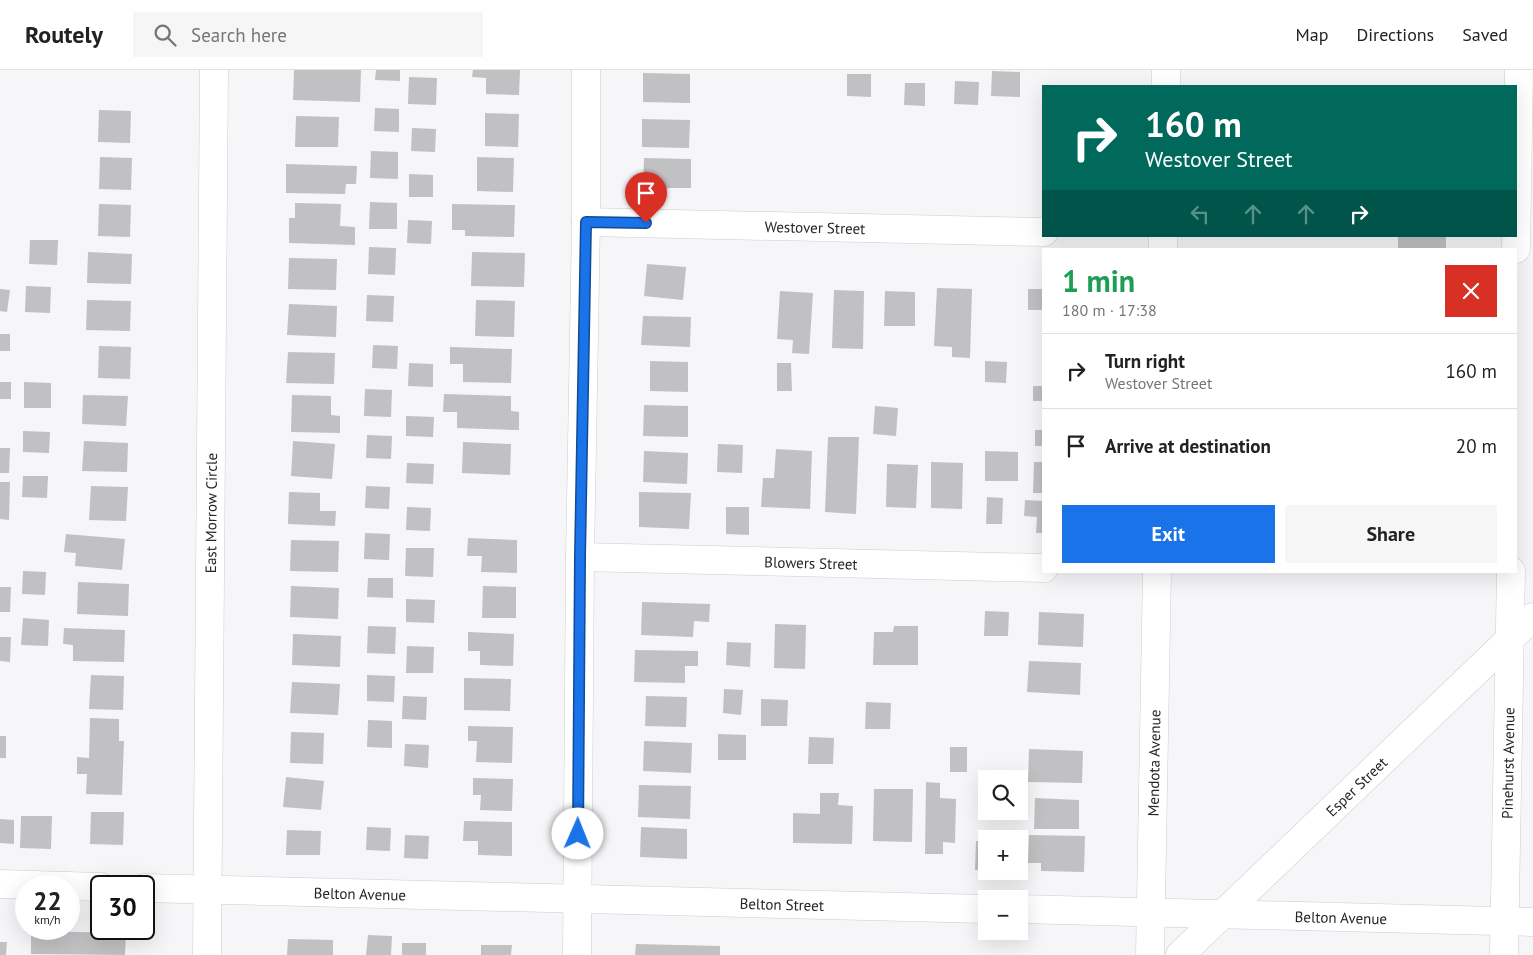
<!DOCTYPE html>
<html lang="en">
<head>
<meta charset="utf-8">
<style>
  :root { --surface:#fff; --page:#f6f6f6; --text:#222; --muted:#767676; --line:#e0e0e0; --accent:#1a73e8 }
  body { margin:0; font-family:"PT Sans",sans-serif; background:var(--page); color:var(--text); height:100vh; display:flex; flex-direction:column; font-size:19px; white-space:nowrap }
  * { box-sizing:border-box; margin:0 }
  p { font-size:16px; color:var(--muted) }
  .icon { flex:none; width:28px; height:28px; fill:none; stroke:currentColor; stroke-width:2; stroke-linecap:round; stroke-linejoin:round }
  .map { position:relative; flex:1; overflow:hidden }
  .sheet { position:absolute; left:1042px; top:178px; width:475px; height:325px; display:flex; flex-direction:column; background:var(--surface); border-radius:0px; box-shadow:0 5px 20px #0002 }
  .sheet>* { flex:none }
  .banner { position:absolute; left:1042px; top:15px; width:475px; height:152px; border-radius:0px; box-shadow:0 5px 20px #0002; background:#00695c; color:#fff; overflow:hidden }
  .controls { position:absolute; left:978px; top:700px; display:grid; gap:10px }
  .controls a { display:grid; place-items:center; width:50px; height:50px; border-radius:0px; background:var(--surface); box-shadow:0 5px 20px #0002; font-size:25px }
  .speed { position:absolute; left:15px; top:805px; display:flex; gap:10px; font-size:25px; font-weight:700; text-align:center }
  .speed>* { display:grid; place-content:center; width:65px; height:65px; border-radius:50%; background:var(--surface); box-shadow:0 5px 20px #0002; line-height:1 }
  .speed small { font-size:12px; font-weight:400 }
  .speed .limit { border:2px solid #111; border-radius:8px; background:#fff; color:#111 }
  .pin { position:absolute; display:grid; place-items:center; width:42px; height:42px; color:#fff; margin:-51px -21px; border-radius:50% 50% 50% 0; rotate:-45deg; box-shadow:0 0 5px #0007 }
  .pin .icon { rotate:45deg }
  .me { position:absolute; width:55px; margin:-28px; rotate:1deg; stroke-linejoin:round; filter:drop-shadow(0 0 4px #0008) }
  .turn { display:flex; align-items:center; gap:18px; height:105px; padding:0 20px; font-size:22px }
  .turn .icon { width:65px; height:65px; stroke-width:2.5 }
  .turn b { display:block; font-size:35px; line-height:42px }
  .lanes { display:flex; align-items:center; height:48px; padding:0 20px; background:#0003; justify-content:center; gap:25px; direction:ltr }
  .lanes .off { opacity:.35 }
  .round { display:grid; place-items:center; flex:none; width:52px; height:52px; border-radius:0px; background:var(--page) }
  .head { display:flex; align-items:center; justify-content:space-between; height:85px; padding:0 20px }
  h1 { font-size:30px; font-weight:800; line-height:38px; color:#1e9e55 }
  .action { display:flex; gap:10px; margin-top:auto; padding:10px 20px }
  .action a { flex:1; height:58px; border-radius:0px; background:var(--accent); color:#fff; font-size:20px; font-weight:800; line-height:58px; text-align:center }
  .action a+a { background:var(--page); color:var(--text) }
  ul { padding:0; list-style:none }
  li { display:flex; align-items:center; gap:15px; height:75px; padding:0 20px; border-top:1px solid var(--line) }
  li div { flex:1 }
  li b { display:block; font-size:19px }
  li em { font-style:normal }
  header { display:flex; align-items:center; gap:30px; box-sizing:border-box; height:70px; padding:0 25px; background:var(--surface); border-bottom:1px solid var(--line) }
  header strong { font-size:24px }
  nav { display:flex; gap:28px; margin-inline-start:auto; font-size:18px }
  .search { width:350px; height:45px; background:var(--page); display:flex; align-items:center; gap:12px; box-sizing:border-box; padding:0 18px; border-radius:0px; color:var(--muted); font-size:19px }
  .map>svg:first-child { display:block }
  .building { fill:#c1c1c4 }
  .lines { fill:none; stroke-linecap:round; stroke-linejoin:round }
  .minor-casing { stroke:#cdcdd0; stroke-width:29 }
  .tertiary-casing { stroke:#cdcdd0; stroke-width:29 }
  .minor { stroke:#fff; stroke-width:28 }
  .tertiary { stroke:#fff; stroke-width:28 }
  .route-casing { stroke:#114b97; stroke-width:12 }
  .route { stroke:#1a73e8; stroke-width:9 }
  .labels { text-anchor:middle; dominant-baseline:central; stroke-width:4; stroke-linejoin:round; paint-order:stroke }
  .street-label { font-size:15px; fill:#252526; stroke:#fff }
</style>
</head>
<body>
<header>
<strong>Routely</strong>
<div class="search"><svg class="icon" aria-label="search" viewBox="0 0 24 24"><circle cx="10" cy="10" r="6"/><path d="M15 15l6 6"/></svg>Search here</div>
<nav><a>Map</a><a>Directions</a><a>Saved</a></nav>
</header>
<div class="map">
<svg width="1533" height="885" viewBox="0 0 1533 885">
  <rect width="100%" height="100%" fill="#f6f6f9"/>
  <path class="building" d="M294,0h67l-1,32 -67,-2z
    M376,0h24v11l-25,-1z
    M473,0h47l-1,25 -33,-1v-16l-14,-1z
    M992,1l28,1v25l-29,-1z
    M643,3l47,1v29l-47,-1z
    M847,4h24v23l-24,-1z
    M409,7l28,1 -1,27 -28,-1z
    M955,11l24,1 -1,23 -24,-1z
    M905,13h20v23l-21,-1z
    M375,38l24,1v23l-25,-1z
    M99,40l32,1 -1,32 -32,-1z
    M485,43l34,1 -1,33 -33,-1z
    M296,46l43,1 -1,30h-43z
    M642,49l48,1 -1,28 -47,-1z
    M412,58l24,1 -1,23 -24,-1z
    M371,81l27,1v27l-28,-1z
    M100,87l32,1 -1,32 -32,-1z
    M477,87l37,1 -1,34 -36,-1z
    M644,88l47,1v29h-48z
    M286,94l71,2 -1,18h-10l-1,10 -59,-1z
    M409,104l24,1v22h-24z
    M370,132l27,1v26h-28z
    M295,133l46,1 -1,22 15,1v18l-66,-2v-25h6z
    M99,134l32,1 -1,32 -32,-1z
    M452,134l63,1 -1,32 -49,-1v-6h-13z
    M408,150l24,1 -1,23 -24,-1z
    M1398,166h48v13h-48z
    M30,170h28l-1,25 -28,-1z
    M369,177l27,1 -1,27 -27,-1z
    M88,182l44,2 -1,30 -44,-1z
    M472,182l53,1 -1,34 -53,-1z
    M289,188l48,1 -1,31 -48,-1z
    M647,194l39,3 -3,33 -39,-4z
    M26,216l25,1 -1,26 -25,-1z
    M937,218l35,1 -2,69 -18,-1v-10l-18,-1z
    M0,219l10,1 -3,22 -7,-1z
    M1028,219h16v21h-16z
    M834,220l30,1 -1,58 -31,-1z
    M780,221l33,2 -4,61 -17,-1 1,-13 -16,-1z
    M885,221l30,1v34h-31z
    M367,225l27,1 -1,26 -27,-1z
    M87,230l44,1 -1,30 -44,-1z
    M476,230l39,1 -1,36 -39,-1z
    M289,234l48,2 -1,31 -49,-2z
    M643,246l48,1 -1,30 -49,-2z
    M0,264h10v17h-10z
    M373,275l25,1 -1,23 -25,-1z
    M99,276l32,1 -1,32 -32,-1z
    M450,277l62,2 -1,34 -48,-1v-18h-13z
    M288,282l47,1 -1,31 -48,-1z
    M650,291l38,1v30l-38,-1z
    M985,291l22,1 -1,21 -21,-1z
    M409,293l24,1v23l-25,-1z
    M777,293h14l1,28h-15z
    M0,312h11v17h-11z
    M24,312l27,1v25h-27z
    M1033,316h11v15h-11z
    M365,319l27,1 -1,27 -27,-1z
    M444,324l67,2v15l8,1v18l-62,-2v-16h-14z
    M83,325l45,1 -2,30 -44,-2z
    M292,325l39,1v19l9,1v17l-49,-1z
    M644,335l44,1v31l-45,-1z
    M875,336l23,2 -2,28 -23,-2z
    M406,346l28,1 -1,20 -27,-1z
    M1035,360h9v16h-9z
    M23,361l27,1 -1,21 -26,-1z
    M367,365l25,1 -1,23 -25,-1z
    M828,367h31l-3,77 -31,-2z
    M84,371l44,2 -1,29 -45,-1z
    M293,371l42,3 -3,35 -41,-3z
    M463,372l48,2 -1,31 -48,-2z
    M718,374l25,1 -1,28 -25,-1z
    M0,378h10l-1,25h-9z
    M776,379l36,2 -2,58 -49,-2 2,-29h11z
    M644,381l44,2 -1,31 -44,-2z
    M985,381l33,1v29h-33z
    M931,392l32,1 -1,46 -31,-1z
    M1034,392h10v31h-11z
    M407,393l27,1 -1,20 -27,-1z
    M887,394l31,1 -2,43 -30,-1z
    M23,406h25l-1,22 -25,-1z
    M0,412h10l-1,38 -9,-1z
    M91,416l37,1 -2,34 -37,-1z
    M366,416l24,1 -1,22 -24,-1z
    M289,422l31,1v18h16l-1,15 -47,-2z
    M639,422l52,1 -2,36 -50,-2z
    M987,427l16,1 -1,26h-16z
    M1025,430l19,1v32h-8l1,-16 -13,-1z
    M407,437l24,1 -1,23 -24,-1z
    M726,437h23v28l-23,-1z
    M365,463l25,1 -1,26 -25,-1z
    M66,464l59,5 -3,31 -47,-4 1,-13 -12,-1z
    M468,468l49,2v33l-36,-1 1,-16h-15z
    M291,470l48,1 -1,31 -48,-1z
    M406,478h28l-1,29 -28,-1z
    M23,501l23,1 -1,23 -23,-1z
    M368,508h25v20l-26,-1z
    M78,512l51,2 -1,32 -51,-2z
    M291,516l48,2 -1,31 -48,-2z
    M483,516l33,1v31h-34z
    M0,517h11l-1,25h-10z
    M406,529l29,1 -1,23 -28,-1z
    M642,532l68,2 -1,18 -15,-1 -1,16 -52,-2z
    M985,541l24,1 -1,24h-24z
    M1039,542l45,2 -1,33 -45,-2z
    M23,548l26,2 -1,26 -27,-1z
    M775,554l31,1 -1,44 -31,-1z
    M368,556l28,1 -1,27 -28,-1z
    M894,556h24v39h-45l1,-33h19z
    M64,558l61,2 -1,32 -51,-1v-16l-10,-1z
    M468,562l46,2 -1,32 -33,-1v-14h-12z
    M293,564l48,2 -1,31 -48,-2z
    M0,567h11l-1,25 -10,-1z
    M727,572l24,1 -1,24 -24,-2z
    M407,576l27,1 -1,26h-27z
    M635,580l63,1v15h-13v17l-51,-1z
    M1029,591l52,2 -1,32 -53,-3z
    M91,605l33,1 -1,34 -34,-1z
    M367,605l28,1 -1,26 -27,-1z
    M464,608l47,1 -1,32 -46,-1z
    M292,612l48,2 -2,31 -48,-2z
    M724,619l19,1 -2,25 -18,-2z
    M403,626l24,1 -1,23 -24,-1z
    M646,626l41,1 -1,30 -41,-1z
    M761,629l27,1 -1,26h-26z
    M866,632l25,1 -1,26h-25z
    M90,648l29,1v22h5l-2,54 -36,-1 1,-20h-10v-17l12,1z
    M368,650l24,1v27l-25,-1z
    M468,656l45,1 -1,36 -36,-1 1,-21h-9z
    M291,662l33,1 -1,31 -33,-1z
    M718,664l28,1v25h-28z
    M0,666h6v22h-6z
    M809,667l25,1 -1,26h-25z
    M644,671l48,2 -1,30 -48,-2z
    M405,674l24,1 -1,23 -24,-2z
    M950,677h17v25h-17z
    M1029,679l54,2 -1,32 -54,-1z
    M286,707l38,4 -3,29 -38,-3z
    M473,708l40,1 -1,32 -32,-1 1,-15h-8z
    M926,712l14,1v15l16,1 -1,44 -12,-1v12h-18z
    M639,715l52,1 -1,33 -52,-2z
    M874,719h39l-1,53 -39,-1z
    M820,723h19l-1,12 15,1 -1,38 -59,-1v-30l27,1z
    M1035,728l44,2v29h-45z
    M91,742h33l-1,33 -33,-1z
    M21,746h31l-1,33 -31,-1z
    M0,749l14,1v24l-14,-1z
    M464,751l48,1v34l-34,-1v-14h-15z
    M367,757l24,1 -1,23 -24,-1z
    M641,757l46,2v30l-47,-2z
    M287,760l34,1 -1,24h-34z
    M405,765l24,1 -1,23 -24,-1z
    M1029,765l56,1 -1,36 -43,-1v-8h-13z
    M976,771h10v29h-11z
    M31,861l95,2 -1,22 -94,-1z
    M368,865l24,1 -1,19h-25z
    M288,869l45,1v15h-46z
    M0,872h7l-1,13h-6z
    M402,873h24v12h-24z
    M636,874l84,2v9h-85z
    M481,875h31l-1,10h-30z"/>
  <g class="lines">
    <defs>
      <g id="minor">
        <path d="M1166,16v-16"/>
        <path id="s1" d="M586,152l458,10"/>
        <path d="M1163,179v-13"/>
        <path d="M1516,179l3,-179"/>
        <path id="s2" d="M580,487l464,11"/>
        <path d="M0,814l101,3"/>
        <path id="s3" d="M144,818l842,21"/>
        <path id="s4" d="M1019,839l514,13"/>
        <path id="s5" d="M207,885l7,-885"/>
        <path d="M577,885l3,-398 6,-335v-152"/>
        <path id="s6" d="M1150,885l7,-384"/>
        <path id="s7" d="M1504,885l7,-384"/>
      </g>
      <g id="tertiary">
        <path id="s8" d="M1180,885l353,-338"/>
      </g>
    </defs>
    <use href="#minor" class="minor-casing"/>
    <use href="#tertiary" class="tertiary-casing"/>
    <use href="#minor" class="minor"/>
    <use href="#tertiary" class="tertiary"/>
  </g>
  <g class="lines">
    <defs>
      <path id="route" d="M578,764l2,-277 6,-335 60,1"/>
    </defs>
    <use href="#route" class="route-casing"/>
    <use href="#route" class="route"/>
  </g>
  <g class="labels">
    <g class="street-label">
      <text stroke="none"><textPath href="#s1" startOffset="229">Westover Street</textPath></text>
      <text stroke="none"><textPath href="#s5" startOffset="442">East Morrow Circle</textPath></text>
      <text stroke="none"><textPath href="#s2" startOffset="231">Blowers Street</textPath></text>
      <text stroke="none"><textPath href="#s6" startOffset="192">Mendota Avenue</textPath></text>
      <text stroke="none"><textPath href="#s7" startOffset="192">Pinehurst Avenue</textPath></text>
      <text stroke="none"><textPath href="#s8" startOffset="244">Esper Street</textPath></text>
      <text stroke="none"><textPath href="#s3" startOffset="216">Belton Avenue</textPath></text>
      <text stroke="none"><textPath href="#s3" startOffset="638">Belton Street</textPath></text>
      <text stroke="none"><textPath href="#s4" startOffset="322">Belton Avenue</textPath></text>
    </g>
  </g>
</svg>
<div class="controls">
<a><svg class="icon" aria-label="search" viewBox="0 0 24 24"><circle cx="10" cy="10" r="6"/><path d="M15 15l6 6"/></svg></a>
<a>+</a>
<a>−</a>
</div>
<div class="speed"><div>22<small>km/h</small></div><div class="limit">30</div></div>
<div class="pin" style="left:646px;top:153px;background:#d93025"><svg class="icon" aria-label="arrive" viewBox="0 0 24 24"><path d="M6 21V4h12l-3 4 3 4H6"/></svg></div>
<svg class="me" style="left:578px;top:764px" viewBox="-20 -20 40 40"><circle r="19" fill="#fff"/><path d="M0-13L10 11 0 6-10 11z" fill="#1a73e8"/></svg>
<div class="banner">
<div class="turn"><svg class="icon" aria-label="right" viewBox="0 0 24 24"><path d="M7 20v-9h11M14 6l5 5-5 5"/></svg><div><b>160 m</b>Westover Street</div></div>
<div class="lanes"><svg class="icon off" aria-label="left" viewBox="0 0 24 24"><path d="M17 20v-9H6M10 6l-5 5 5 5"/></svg><svg class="icon off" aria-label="ahead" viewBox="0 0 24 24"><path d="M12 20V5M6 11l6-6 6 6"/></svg><svg class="icon off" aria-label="ahead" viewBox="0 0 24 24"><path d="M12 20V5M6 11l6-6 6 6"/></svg><svg class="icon" aria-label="right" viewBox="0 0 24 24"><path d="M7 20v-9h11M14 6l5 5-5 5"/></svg></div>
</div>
<section class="sheet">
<div class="head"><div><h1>1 min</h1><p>180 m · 17:38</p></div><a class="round" style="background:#d93025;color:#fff"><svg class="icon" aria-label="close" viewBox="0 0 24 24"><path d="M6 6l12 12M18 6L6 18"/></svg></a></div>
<ul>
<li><svg class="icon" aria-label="right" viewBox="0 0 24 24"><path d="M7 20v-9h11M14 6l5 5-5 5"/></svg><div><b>Turn right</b><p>Westover Street</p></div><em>160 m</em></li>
<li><svg class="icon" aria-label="arrive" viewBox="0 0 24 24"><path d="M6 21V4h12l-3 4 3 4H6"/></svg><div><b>Arrive at destination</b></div><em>20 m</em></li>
</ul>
<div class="action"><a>Exit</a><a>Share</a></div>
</section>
</div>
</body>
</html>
